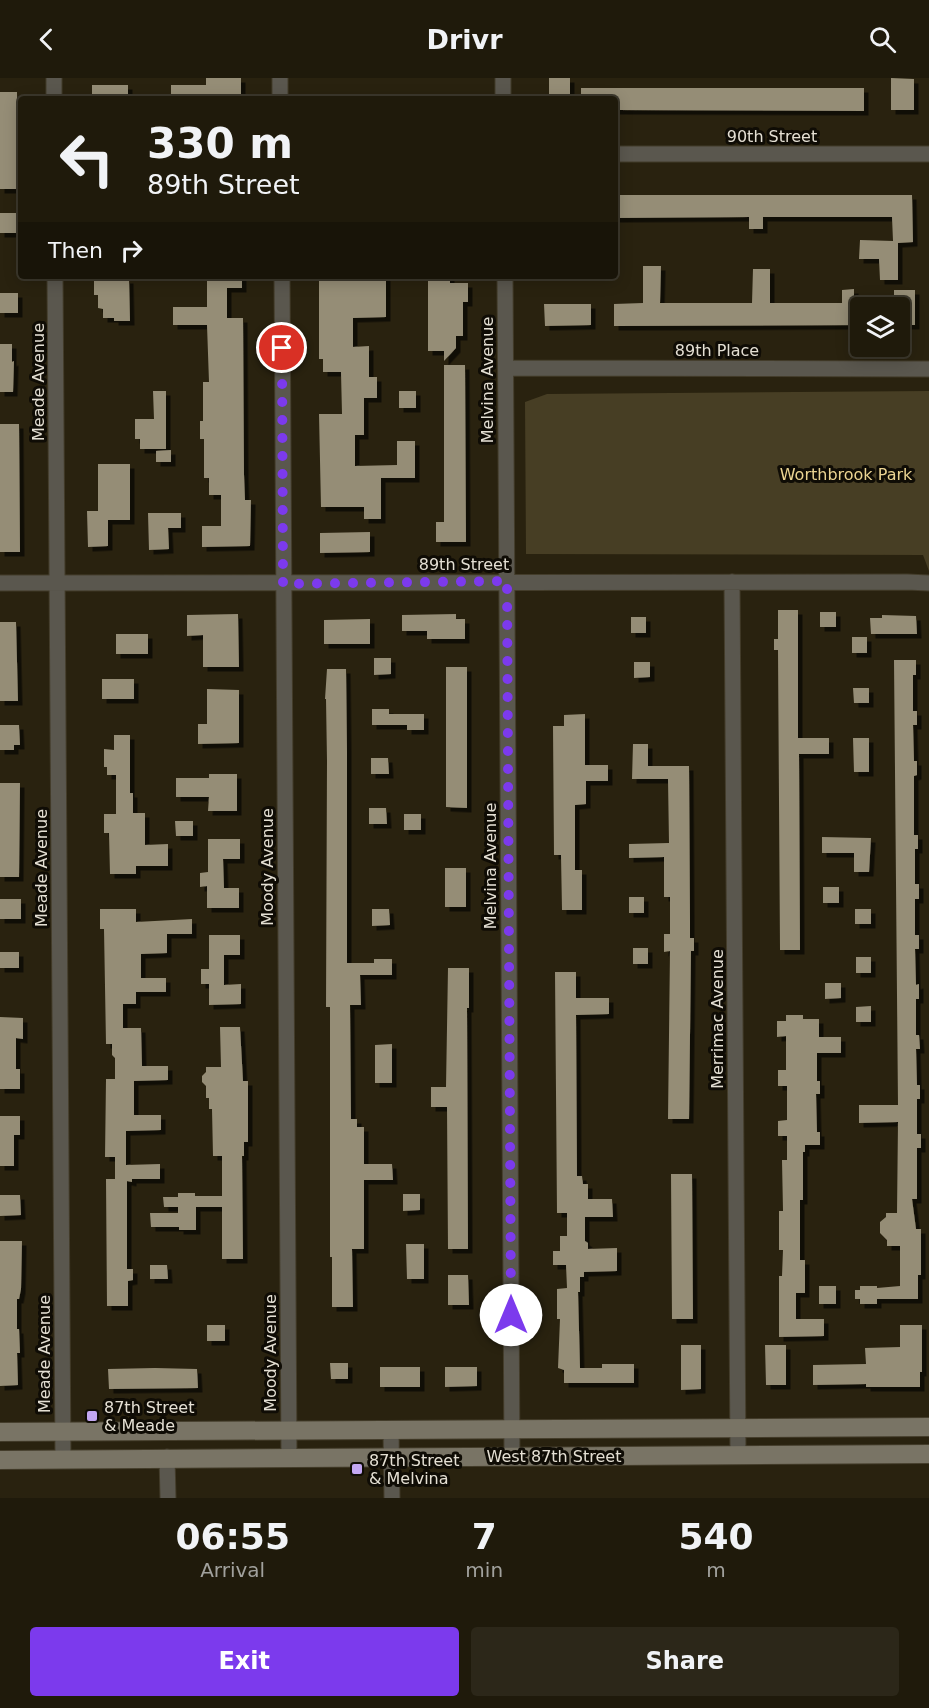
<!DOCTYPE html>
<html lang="en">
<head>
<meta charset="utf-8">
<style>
  :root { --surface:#1f1a0b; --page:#2c2719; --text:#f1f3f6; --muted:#a1a19d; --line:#3c382c; --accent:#7c3aed }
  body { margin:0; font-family:"DejaVu Sans",sans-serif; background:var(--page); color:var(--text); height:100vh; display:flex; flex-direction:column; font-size:22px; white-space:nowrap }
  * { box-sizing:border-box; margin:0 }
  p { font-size:20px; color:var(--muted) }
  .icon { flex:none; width:33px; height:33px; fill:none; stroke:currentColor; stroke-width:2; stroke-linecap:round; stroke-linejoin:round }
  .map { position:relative; height:1420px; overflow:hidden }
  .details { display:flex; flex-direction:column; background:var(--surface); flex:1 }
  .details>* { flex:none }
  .hud { position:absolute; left:18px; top:18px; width:600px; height:183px; border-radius:6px; box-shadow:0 3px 15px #0003,0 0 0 2px var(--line); background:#1f1a0b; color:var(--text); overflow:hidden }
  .buttons { position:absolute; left:850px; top:219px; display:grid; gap:12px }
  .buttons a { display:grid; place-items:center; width:60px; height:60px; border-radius:6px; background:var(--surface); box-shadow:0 3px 15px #0003,0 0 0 2px var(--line); font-size:30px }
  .pin { position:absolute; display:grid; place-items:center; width:51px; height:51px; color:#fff; margin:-26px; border:3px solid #fff; border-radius:50%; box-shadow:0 2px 6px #0007 }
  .me { position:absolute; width:66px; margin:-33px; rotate:0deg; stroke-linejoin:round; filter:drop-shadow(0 0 4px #0008) }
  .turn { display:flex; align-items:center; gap:21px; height:126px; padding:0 30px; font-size:27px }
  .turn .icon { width:78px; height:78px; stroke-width:2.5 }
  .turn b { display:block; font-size:42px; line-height:51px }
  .then { display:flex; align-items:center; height:57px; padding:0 30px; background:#0003; gap:12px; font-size:22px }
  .eta { display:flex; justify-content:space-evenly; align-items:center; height:102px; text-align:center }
  .eta b { font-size:36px; font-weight:700; line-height:42px }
  .button { display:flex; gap:12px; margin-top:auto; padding:12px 30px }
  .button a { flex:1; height:69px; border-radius:6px; background:var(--accent); color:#fff; font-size:24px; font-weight:700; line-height:69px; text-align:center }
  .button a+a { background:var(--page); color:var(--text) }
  header { display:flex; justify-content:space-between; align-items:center; height:78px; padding:0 30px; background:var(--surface); font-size:27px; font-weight:700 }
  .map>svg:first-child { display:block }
  .green { fill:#473e24 }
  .building { fill:#958d76; filter:url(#shadow) }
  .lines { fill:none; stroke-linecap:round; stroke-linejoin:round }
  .street-casing { stroke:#433c2a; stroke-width:17 }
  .secondary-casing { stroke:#433c2a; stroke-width:20 }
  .street { stroke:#5a574e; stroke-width:15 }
  .secondary { stroke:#797465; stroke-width:18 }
  .route { stroke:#7c3aed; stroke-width:10; stroke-dasharray:0 18 }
  .poi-dot { fill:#c3a7f2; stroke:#0f0c05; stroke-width:2 }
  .labels { text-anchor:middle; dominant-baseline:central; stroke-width:6; stroke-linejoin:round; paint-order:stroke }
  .street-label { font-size:16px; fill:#e4dfd3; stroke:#0f0c05 }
  .park-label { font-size:16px; fill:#ebd492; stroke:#0f0c05 }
  .poi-label { font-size:16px; fill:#e4dfd3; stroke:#0f0c05; text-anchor:start }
</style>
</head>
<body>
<header><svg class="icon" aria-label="back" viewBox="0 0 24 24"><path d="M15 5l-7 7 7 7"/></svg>Drivr<svg class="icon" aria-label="search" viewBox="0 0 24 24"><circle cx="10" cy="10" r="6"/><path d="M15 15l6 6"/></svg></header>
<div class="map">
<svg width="929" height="1420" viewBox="0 0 929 1420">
  <defs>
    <filter id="shadow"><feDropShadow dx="4.5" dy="4.5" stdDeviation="0" flood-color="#0009"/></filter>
  </defs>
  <rect width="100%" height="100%" fill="#29220f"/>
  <path class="green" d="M929,313v180l-6,-16 -397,-1 -1,-152 22,-8z"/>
  <path class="building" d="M206,0h35v21h-70v-14h35z
    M549,0h21v21h-21z
    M891,0l23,1v31h-23z
    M92,7h36v14h-36z
    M581,10h283v23l-249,-1v-11h-34z
    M0,14h17l1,97h-18z
    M615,117h297l1,47 -15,1v37h-18l-1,-21h-20l1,-19 33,1 -1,-24h-129v12h-14v-12l-134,1z
    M0,135h18v20h-18z
    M643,188h18l-1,37h92l1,-34h17v34h72v-13l12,-1v14h7v22l-247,1v-22l29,-1z
    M94,198h18v3h17l1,42h-16v-3h-11v-9l-5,-1v-13h-4z
    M207,198h35v12h-15v30h16l1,157 1,25h6l-1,46 -48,1v-21h19v-31h-12v-17h-5v-39h-4v-18h3v-39h6l-2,-57h-34v-18h34z
    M319,198h67v41l-33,1v29l16,-1v31h8v21h-13v37h-9v31l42,-1v-24h18v37h-34v41h-17v-12h-43l-2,-93h23l-1,-42h-18v-13h-4z
    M428,198h22v7h18v19h-5v34h-7v12l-12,13v-10h-16z
    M894,212h21v35h-15v-17h-6z
    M0,215h18v20h-18z
    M544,226h47v21l-46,1z
    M0,266h12v18l2,-1 -1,31h-13z
    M444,287h21l1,177h-30v-20h8z
    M153,313h13v58h-26v-10h-5v-20h19z
    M399,313h17v17h-17z
    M0,346h19l1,128h-20z
    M171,372v12h-15v-11z
    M98,386h32v56h-22v26l-20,1 -1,-36h11z
    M148,435h33v15h-13l1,21 -20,1z
    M370,454v20l-50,1v-20z
    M778,532h20v128h31v16h-30l1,196h-20l-2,-300h-4v-11h4z
    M820,534h16v15h-16z
    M238,536l1,53h-36v-32l-16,1v-21z
    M456,536v5h9v20h-38v-8h-25v-16z
    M882,537l34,1 1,18h-46l-1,-16h12z
    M631,539h15v16h-15z
    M370,541v25h-46v-24z
    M0,544h16l2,79h-18z
    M116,556h32v20h-32z
    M852,559h15v16h-15z
    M374,580h17v16l-17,1z
    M894,582h22v15h-3v36h4v14h-4l1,36h3v14l-3,1v59h4v14h-3v35h4v15h-4v36h4v14h-4l1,36 3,-1v15h-3v36h3l1,14h-4l1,36h3v14h-3v35h4v14h-4v51h-5l4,30h5v46h-3v24h-41v5h-17v-5h-5v-9h5v-4h17v2l23,-2v-40h-13v-6l-7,-7v-11l6,-5v-4h11l1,-91 -39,1v-18h39z
    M634,584h16v15l-16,1z
    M446,589h21v141l-21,-1z
    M327,591h19l1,83v211h27v-4h18v16h-32l1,30h-11l1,114h6v8h7v37h28l1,16h-29v69h-12l1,58h-21v-50h-2v-250h-4l1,-246 -1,-62h-1z
    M102,601h32v20h-32z
    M853,610h16v15h-15z
    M207,611l32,1v53l-41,1v-20h9z
    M372,631h17v5h35v16h-17v-5h-35z
    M585,636v51h23v16h-22v23l-11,1v65h7v40h-20l-1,-55h-7l-1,-129h11v-11z
    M0,647h19l1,20h-6v5h-14z
    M114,657h16v58h3v20h12v32l23,-1v22h-32v8h-26l-1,-41h-5v-19h12v-39h-9v-8h-3v-18l10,1z
    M853,660h16v34h-15z
    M633,666h15v22h41l1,155v17h4v13h-3l-2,168h-21l2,-168 -6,1v-18h6v-37h-6v-40l-35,1v-14l40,-1 -1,-64h-36z
    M371,680h17l1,16h-18z
    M209,696h28v37h-29l1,-14h-33v-19h33z
    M0,705h20l-1,94h-19z
    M369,730h17l1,16h-18z
    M404,736h17v16h-17z
    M175,743h18v15h-17z
    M822,759l49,1 -2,34h-15v-19h-32z
    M208,761h32v20h-17l1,29h15v20h-32v-22l-7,1v-14l8,-1z
    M445,790h21v39h-21z
    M823,809h16v16h-16z
    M629,819h15v16h-15z
    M0,821h21v20h-21z
    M100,831h36v13l56,-3v15h-25v19l-26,1v24h25v14h-30v12h-13v24h18l1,38h26v14l-34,1v34h27v15l-35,1v34l34,-1v15h-28v3l-5,-1v88h6v11l-5,1v25h-21l-1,-127h9v-22h-10l1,-78h9v-21l-3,-3v-11h-6l-2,-115h-4z
    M372,831h17l1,16 -18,1z
    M855,831h16v15h-16z
    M209,857h31v20h-16v30l17,-1v20l-32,1v-21h-8v-15h8z
    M633,870h15v16h-15z
    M0,874h19v16h-19z
    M856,879h15v16h-15z
    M448,890h21v40h-2l1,241h-20l-1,-142h-16v-20h15z
    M555,894h21v26h33v16l-33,1 1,161h5l1,8h5v15h24l1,18h-28v24l3,2v6l29,-1v23l-33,1v5h-4v15h-2l2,76h22v-4h32v19h-70v-13l-6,-2 2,-49h-3v-30l10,-1 -1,-23h-13v-14h7v-15h7v-23h-10z
    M825,905h16v15l-16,1z
    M871,928v16h-15v-15z
    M786,937h17v4h16v18h22v16h-24v28h3v13h-4l1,38h3v13h-15v7h-2v48h-3v60h5v33h-9v26h28v17l-45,1v-61h3l1,-26h-4v-39h4l-1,-51h5v-24h-9v-15l9,-1v-34h-9v-16h8v-34l-9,1v-16h9z
    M0,939l23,1v21l-7,-1v31h4v20h-20z
    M220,949h20l3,54h5v61h-4v14h-2l1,103h-21v-52h-26v23h-17v-3h-28l-1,-14h28v-6h-14l-1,-10h15v-4h17v3h27v-40h-9l-1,-47h-3v-11h-3v-12l-4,-4v-6l4,-4v-5h15z
    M392,966v39h-17v-38z
    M0,1038h20v19h-6v31h-14z
    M671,1096h21l1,145h-21z
    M403,1116h17v16l-17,1z
    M0,1117h20l1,20 -21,1z
    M0,1163h22l-1,48 -2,10h-2v30h2l1,24h-3l1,32 -18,1z
    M406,1166h18v35h-17z
    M150,1187h17l1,14h-18z
    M448,1197h20l1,30h-21z
    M819,1208h17v18h-17z
    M207,1247h18v16h-18z
    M900,1247h22v47h-2v15h-54v-3l-53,1v-20l53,-1 -1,-16 35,-1z
    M681,1267h20v44l-20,1z
    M765,1267h21v40h-20z
    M330,1285h18v16h-17z
    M380,1289h40v20h-40z
    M445,1289h32v19l-32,1z
    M155,1290l42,1 1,19 -89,1 -1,-20z"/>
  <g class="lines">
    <defs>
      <path id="street" d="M54,0v21
        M280,0v21
        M503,0v21
        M615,76h314
        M55,198l8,1183
        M282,198l7,1182
        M505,198l7,1180
        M506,290l423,1
        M732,504l6,873
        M0,505l907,-1 22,1
        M391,1352l1,68
        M167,1379l1,41"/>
      <path id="secondary" d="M0,1354l929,-5
        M0,1382l929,-6"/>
    </defs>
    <use href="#street" class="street-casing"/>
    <use href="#secondary" class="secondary-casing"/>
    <use href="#street" class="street"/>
    <use href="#secondary" class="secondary"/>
  </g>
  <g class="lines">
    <path class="route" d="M282,270l1,236 224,-3 4,734"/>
  </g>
  <g class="poi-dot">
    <rect x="86" y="1332" width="12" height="12" rx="3"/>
    <rect x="351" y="1385" width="12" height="12" rx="3"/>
  </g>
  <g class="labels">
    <g class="street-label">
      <text x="772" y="58">90th Street</text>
      <text x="717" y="272">89th Place</text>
      <text transform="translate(487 302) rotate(-90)">Melvina Avenue</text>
      <text transform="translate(38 304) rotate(-90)">Meade Avenue</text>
      <text x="464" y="486">89th Street</text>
      <text transform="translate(490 788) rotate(-90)">Melvina Avenue</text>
      <text transform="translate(267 789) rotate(-90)">Moody Avenue</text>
      <text transform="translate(41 790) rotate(-90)">Meade Avenue</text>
      <text transform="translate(717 941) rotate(-90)">Merrimac Avenue</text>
      <text transform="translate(270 1275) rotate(-90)">Moody Avenue</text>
      <text transform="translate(44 1276) rotate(-90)">Meade Avenue</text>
      <text x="554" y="1378">West 87th Street</text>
    </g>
    <g class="park-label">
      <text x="846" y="396">Worthbrook Park</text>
    </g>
    <g class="poi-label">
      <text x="104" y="1329">87th Street<tspan x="104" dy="18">&amp; Meade</tspan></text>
      <text x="369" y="1382">87th Street<tspan x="369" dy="18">&amp; Melvina</tspan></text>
    </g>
  </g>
</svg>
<div class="buttons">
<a><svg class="icon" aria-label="layers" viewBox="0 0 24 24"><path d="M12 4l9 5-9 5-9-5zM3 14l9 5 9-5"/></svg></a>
</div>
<div class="pin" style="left:282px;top:270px;background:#d93025"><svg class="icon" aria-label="arrive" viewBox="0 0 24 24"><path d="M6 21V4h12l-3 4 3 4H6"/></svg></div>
<svg class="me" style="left:511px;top:1237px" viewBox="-20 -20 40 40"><circle r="19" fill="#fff"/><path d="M0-13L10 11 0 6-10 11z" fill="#7c3aed"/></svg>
<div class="hud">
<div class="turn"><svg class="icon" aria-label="left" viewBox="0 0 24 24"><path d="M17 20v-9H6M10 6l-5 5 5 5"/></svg><div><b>330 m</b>89th Street</div></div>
<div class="then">Then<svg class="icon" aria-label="right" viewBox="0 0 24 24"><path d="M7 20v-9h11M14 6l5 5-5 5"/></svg></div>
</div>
</div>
<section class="details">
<div class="eta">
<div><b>06:55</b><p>Arrival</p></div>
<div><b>7</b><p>min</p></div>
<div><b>540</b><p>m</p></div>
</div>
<div class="button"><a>Exit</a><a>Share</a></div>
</section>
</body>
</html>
